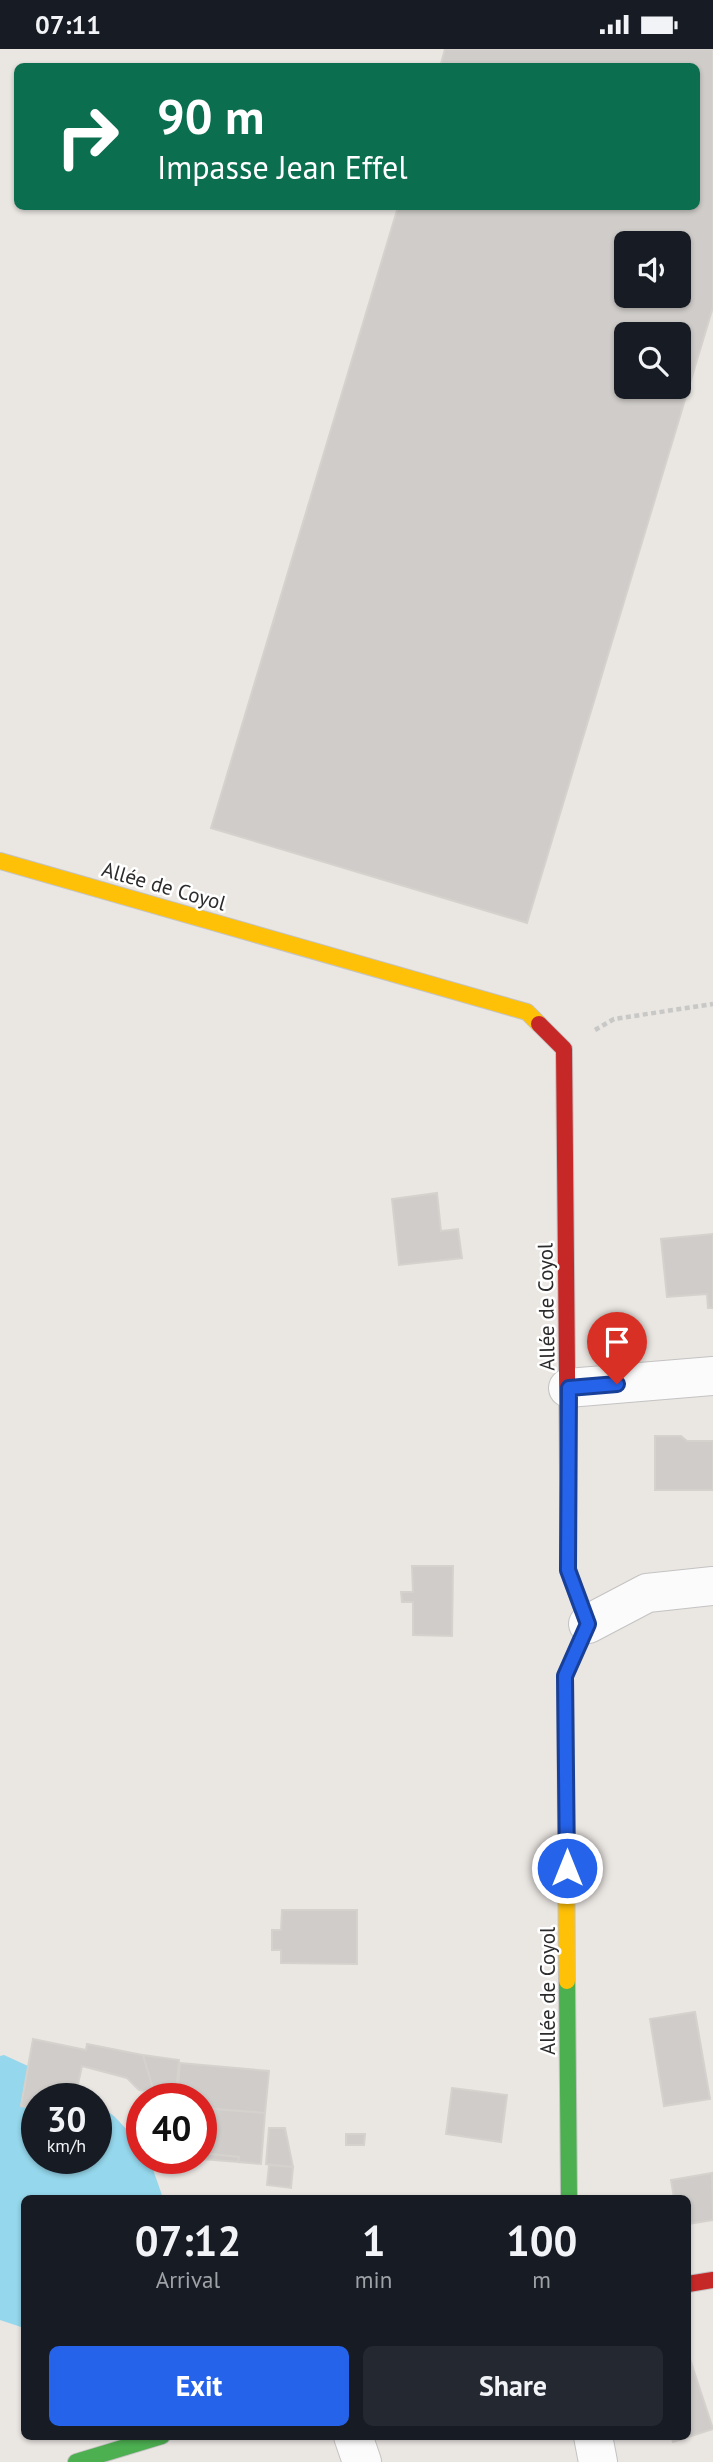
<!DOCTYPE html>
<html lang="en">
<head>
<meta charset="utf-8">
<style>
  :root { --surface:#171b24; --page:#242831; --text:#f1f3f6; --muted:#9ea1a6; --accent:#2563eb }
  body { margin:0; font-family:"PT Sans",sans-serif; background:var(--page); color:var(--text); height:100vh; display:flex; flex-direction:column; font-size:26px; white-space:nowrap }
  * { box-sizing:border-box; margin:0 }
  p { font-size:23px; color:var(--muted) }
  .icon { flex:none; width:38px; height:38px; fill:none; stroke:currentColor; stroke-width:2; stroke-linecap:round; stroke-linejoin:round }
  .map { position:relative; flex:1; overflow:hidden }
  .panel { position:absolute; left:21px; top:2146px; width:670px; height:245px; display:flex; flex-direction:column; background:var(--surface); border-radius:10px; box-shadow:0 2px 5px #0004 }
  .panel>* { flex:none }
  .guide { position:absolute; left:14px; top:14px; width:686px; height:147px; border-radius:10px; box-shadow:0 2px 5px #0004; background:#0b6e4f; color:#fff; overflow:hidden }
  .tools { position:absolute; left:614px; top:182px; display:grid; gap:14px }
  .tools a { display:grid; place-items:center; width:77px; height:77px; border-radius:10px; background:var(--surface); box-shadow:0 2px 5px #0004; font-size:35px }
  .speed { position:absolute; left:21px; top:2034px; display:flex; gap:14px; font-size:35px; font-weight:700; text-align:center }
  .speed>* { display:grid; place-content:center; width:91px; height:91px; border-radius:50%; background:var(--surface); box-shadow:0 2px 5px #0004; line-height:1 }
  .speed small { font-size:18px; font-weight:400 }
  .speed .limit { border:10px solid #d22; background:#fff; color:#111 }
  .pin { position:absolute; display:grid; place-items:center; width:60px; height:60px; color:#fff; margin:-72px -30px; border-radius:50% 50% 50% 0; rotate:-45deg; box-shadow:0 0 7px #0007 }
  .pin .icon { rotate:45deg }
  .me { position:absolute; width:77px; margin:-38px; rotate:0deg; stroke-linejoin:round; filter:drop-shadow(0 0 5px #0008) }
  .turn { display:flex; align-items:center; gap:24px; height:147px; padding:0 28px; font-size:32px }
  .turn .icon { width:91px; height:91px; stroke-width:2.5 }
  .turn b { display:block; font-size:49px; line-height:60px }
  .eta { display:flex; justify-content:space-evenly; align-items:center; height:119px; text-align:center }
  .eta b { font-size:42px; font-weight:700; line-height:49px }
  .cta { display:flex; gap:14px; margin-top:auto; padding:14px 28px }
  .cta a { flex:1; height:80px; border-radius:10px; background:var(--accent); color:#fff; font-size:28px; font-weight:700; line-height:80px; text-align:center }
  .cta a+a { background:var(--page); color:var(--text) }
  .status { display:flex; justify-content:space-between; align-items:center; height:49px; padding:0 35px; background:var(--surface); direction:ltr }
  .status svg { height:19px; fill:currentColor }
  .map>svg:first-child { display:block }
  .water { fill:#95d7ec }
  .building { fill:#cfccc9; stroke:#d5d2ce; stroke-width:2; fill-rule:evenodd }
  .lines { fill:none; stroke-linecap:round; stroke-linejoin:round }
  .street-casing { stroke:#c4c3c3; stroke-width:40 }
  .fast-casing { stroke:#c4c3c3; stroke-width:18 }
  .slow-casing { stroke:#c4c3c3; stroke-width:18 }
  .jam-casing { stroke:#c4c3c3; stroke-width:18 }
  .path { stroke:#c8c8c7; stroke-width:4.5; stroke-dasharray:5 3.5; stroke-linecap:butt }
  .street { stroke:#fcfbfb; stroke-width:38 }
  .fast { stroke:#4caf50; stroke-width:16 }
  .slow { stroke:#ffc107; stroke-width:16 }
  .jam { stroke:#c62828; stroke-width:16 }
  .route-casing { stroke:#184099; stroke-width:18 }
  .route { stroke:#2563eb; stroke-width:12 }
  .labels { text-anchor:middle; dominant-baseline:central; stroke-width:5; stroke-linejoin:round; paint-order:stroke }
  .street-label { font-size:21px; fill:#2c2c2c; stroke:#fff }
</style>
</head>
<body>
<div class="status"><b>07:11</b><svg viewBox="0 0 49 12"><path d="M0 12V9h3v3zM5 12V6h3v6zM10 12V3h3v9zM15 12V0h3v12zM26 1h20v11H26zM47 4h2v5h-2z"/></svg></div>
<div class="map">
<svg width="713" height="2413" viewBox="0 0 713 2413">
  <rect width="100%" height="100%" fill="#eae6e2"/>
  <path class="water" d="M4,2006l24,11 -7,40 16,3v49h59v-56l19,15 27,29v12h7l14,40h-139v130l-24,-8v-264z"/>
  <path class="building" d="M445,0h268v258l-186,616 -316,-95 187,-621h298v-140h-256zM626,194h53v53h-53zM626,285h53v53h-53z
    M437,1144l4,38 17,-2 4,29 -63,7 -7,-66z
    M713,1185v74h-5l-1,-14 -40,3 -6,-58z
    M655,1387h26l6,5h26v49h-58z
    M412,1517h41l-1,70 -39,-1v-33h-11l-1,-10h12z
    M282,1861h75v54l-76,-1v-13h-9v-20h9z
    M695,1963l15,87 -46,7 -14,-87z
    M33,1990l53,11 1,-6 56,11 11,37 -15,-2 -12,-12 -45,-12 -7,32h-38v11l-16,-3z
    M143,2006l36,5 -3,35 -22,-3z
    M180,2014l89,8 -4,42 -64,-5v-10h-24z
    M452,2039l55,7 -6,47 -55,-8z
    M206,2059l59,5 -4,51 -23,-2 1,-5 -37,-4z
    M269,2079h16l8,39 -27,-3z
    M346,2085h19l-1,11h-18z
    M202,2104l37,4 -1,5 -36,-3z
    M269,2116l24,2 -2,21 -24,-3z
    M712,2124l1,47 -25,4v-26h-14l-3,-18z
    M688,2304l25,76 -40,13 -2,-6h17z"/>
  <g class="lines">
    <defs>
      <path id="street" d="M568,1339l145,-12
        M588,1575l59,-31 66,-7
        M353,2387l9,26
        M593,2387l5,26"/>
      <path id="fast" d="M567,1932l2,217
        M76,2413l86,-26"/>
      <path id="slow" d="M0,812l527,151 12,12
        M567,1932l-2,-305 23,-52 -20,-54v-92"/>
      <path id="jam" d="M539,975l25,25 4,429
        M688,2235l25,-4"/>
    </defs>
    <use href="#street" class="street-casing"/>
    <use href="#fast" class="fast-casing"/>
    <use href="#slow" class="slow-casing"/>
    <use href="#jam" class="jam-casing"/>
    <path class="path" d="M595,981l19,-11 99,-15"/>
    <use href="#street" class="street"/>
    <use href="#fast" class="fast"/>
    <use href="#slow" class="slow"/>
    <use href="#jam" class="jam"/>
  </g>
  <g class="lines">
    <defs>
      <path id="route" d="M567,1819l-2,-192 23,-52 -20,-54 1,-182 48,-4"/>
    </defs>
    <use href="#route" class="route-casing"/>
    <use href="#route" class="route"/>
  </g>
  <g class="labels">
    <g class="street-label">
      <text transform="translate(164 837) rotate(16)">Allée de Coyol</text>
      <text transform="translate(546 1258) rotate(-91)">Allée de Coyol</text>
      <text transform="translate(547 1942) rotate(-90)">Allée de Coyol</text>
    </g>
  </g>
</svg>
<div class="tools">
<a><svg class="icon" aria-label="sound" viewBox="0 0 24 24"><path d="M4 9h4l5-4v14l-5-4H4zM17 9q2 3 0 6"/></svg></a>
<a><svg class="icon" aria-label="search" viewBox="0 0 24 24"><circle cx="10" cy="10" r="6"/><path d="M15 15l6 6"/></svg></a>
</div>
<div class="speed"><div>30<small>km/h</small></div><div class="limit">40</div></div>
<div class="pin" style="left:617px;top:1335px;background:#d93025"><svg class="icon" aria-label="arrive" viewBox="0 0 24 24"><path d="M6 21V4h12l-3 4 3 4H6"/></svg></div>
<svg class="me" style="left:567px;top:1819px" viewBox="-20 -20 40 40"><circle r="17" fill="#2563eb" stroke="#fff" stroke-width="3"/><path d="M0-11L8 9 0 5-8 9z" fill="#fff"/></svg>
<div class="guide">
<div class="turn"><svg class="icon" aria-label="right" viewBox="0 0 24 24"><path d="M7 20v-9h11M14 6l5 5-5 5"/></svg><div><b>90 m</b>Impasse Jean Effel</div></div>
</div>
<section class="panel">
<div class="eta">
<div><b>07:12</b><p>Arrival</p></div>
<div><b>1</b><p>min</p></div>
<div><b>100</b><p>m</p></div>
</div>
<div class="cta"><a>Exit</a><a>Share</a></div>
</section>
</div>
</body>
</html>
